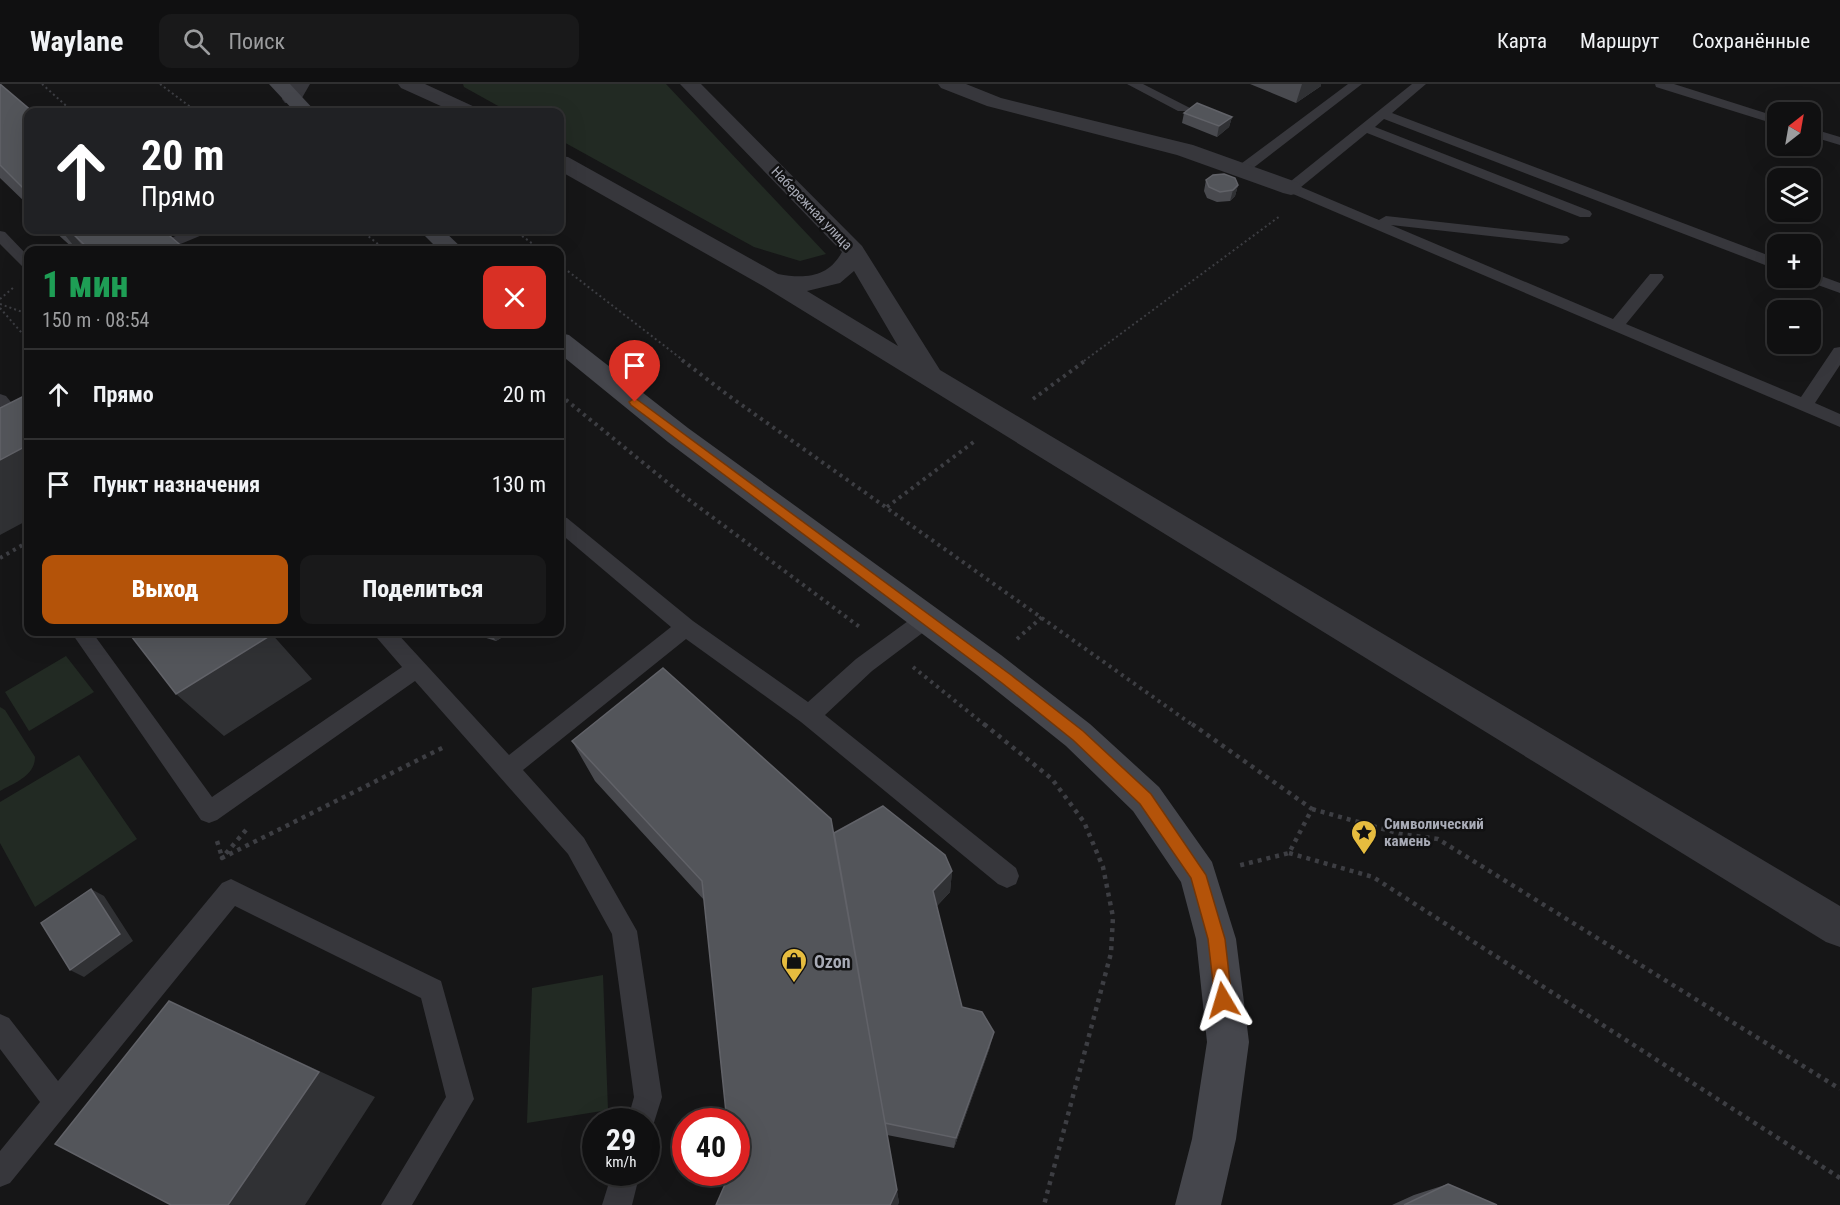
<!DOCTYPE html>
<html lang="ru">
<head>
<meta charset="utf-8">
<style>
  :root { --surface:#101011; --page:#19191a; --text:#f1f3f6; --muted:#9c9d9f; --line:#303031; --accent:#b45309 }
  body { margin:0; font-family:"Roboto Condensed",sans-serif; background:var(--page); color:var(--text); height:100vh; display:flex; flex-direction:column; font-size:22px; white-space:nowrap }
  * { box-sizing:border-box; margin:0 }
  p { font-size:20px; color:var(--muted) }
  .icon { flex:none; width:33px; height:33px; fill:none; stroke:currentColor; stroke-width:2; stroke-linecap:round; stroke-linejoin:round }
  .map { position:relative; flex:1; overflow:hidden }
  .details { position:absolute; left:24px; top:162px; width:540px; height:390px; display:flex; flex-direction:column; background:var(--surface); border-radius:12px; box-shadow:0 6px 24px #0002,0 0 0 2px var(--line) }
  .details>* { flex:none }
  .top-card { position:absolute; left:24px; top:24px; width:540px; height:126px; border-radius:12px; box-shadow:0 6px 24px #0002,0 0 0 2px var(--line); background:#202124; color:#fff; overflow:hidden }
  .needle { width:39px; rotate:31deg }
  .tools { position:absolute; left:1767px; top:18px; display:grid; gap:12px }
  .tools a { display:grid; place-items:center; width:54px; height:54px; border-radius:12px; background:var(--surface); box-shadow:0 6px 24px #0002,0 0 0 2px var(--line); font-size:30px }
  .speed { position:absolute; left:582px; top:1024px; display:flex; gap:12px; font-size:30px; font-weight:700; text-align:center }
  .speed>* { display:grid; place-content:center; width:78px; height:78px; border-radius:50%; background:var(--surface); box-shadow:0 6px 24px #0002,0 0 0 2px var(--line); line-height:1 }
  .speed small { font-size:15px; font-weight:400 }
  .speed .limit { border:9px solid #d22; background:#fff; color:#111 }
  .pin { position:absolute; display:grid; place-items:center; width:51px; height:51px; color:#fff; margin:-62px -26px; border-radius:50% 50% 50% 0; rotate:-45deg; box-shadow:0 0 6px #0007 }
  .pin .icon { rotate:45deg }
  .me { position:absolute; width:66px; margin:-33px; rotate:353deg; stroke-linejoin:round; filter:drop-shadow(0 0 4px #0008) }
  .turn { display:flex; align-items:center; gap:21px; height:126px; padding:0 18px; font-size:27px }
  .turn .icon { width:78px; height:78px; stroke-width:2.5 }
  .turn b { display:block; font-size:42px; line-height:51px }
  .round { display:grid; place-items:center; flex:none; width:63px; height:63px; border-radius:12px; background:var(--page) }
  .headline { display:flex; align-items:center; justify-content:space-between; height:102px; padding:0 18px }
  h1 { font-size:36px; font-weight:800; line-height:45px; color:#1e9e55 }
  .primary-button { display:flex; gap:12px; margin-top:auto; padding:12px 18px }
  .primary-button a { flex:1; height:69px; border-radius:12px; background:var(--accent); color:#fff; font-size:24px; font-weight:800; line-height:69px; text-align:center }
  .primary-button a+a { background:var(--page); color:var(--text) }
  ul { padding:0; list-style:none }
  li { display:flex; align-items:center; gap:18px; height:90px; padding:0 18px; border-top:2px solid var(--line) }
  li div { flex:1 }
  li b { display:block; font-size:22px }
  li em { font-style:normal }
  header { display:flex; align-items:center; gap:36px; box-sizing:border-box; height:84px; padding:0 30px; background:var(--surface); border-bottom:2px solid var(--line) }
  header strong { font-size:28px }
  nav { display:flex; gap:33px; margin-inline-start:auto; font-size:21px }
  .search { width:420px; height:54px; background:var(--page); display:flex; align-items:center; gap:15px; box-sizing:border-box; padding:0 21px; border-radius:12px; color:var(--muted); font-size:22px }
  .map>svg:first-child { display:block }
  .green { fill:#222a23 }
  .lines { fill:none; stroke-linecap:round; stroke-linejoin:round }
  .path-far2 { stroke:#3d3e43; stroke-width:2; stroke-dasharray:2 3; stroke-linecap:butt }
  .path-far1 { stroke:#3d3e43; stroke-width:4; stroke-dasharray:3 4.5; stroke-linecap:butt }
  .path { stroke:#3d3e43; stroke-width:4.5; stroke-dasharray:4 5; stroke-linecap:butt }
  .lane { fill:#37373c; fill-rule:evenodd }
  .street { fill:#37373c; fill-rule:evenodd }
  .secondary { fill:#45464c; fill-rule:evenodd }
  .wall { fill:#494a4f }
  .shaded-wall { fill:#303134 }
  .building { fill:#53555a; stroke:#616268; stroke-width:1.5 }
  .route { fill:#b45309; stroke:#753606; stroke-width:1.5 }
  .labels { text-anchor:middle; dominant-baseline:central; stroke-width:5; stroke-linejoin:round; paint-order:stroke }
  .far-street-label { font-size:14px; fill:#a8abb6; stroke:#111112 }
  .poi-label { font-size:15px; font-weight:bold; fill:#a8abb6; stroke:#111112; text-anchor:start }
  .near-poi-label { font-size:18px; font-weight:bold; fill:#a8abb6; stroke:#111112; text-anchor:start }
</style>
</head>
<body>
<header>
<strong>Waylane</strong>
<div class="search"><svg class="icon" aria-label="search" viewBox="0 0 24 24"><circle cx="10" cy="10" r="6"/><path d="M15 15l6 6"/></svg>Поиск</div>
<nav><a>Карта</a><a>Маршрут</a><a>Сохранённые</a></nav>
</header>
<div class="map">
<svg width="1840" height="1121" viewBox="0 0 1840 1121">
  <rect width="100%" height="100%" fill="#161617"/>
  <path class="green" d="M463,0h203l160,170 -26,7 -46,-14 -194,-107v-28h-51l-45,-25z
    M66,572l28,36 -65,39 -24,-39z
    M0,623l5,3 30,47c0,19 -21,26 -35,34z
    M79,671l58,84 -102,68 -35,-64v-41z
    M603,891l5,135 -81,13 5,-135z"/>
  <g class="lines">
    <path class="path-far2" d="M42,0l31,28
      M160,0l37,28
      M361,146l24,20
      M514,146l27,20
      M560,181l124,96
      M0,215l14,-12
      M0,220l28,10
      M0,224l28,32
      M1084,277l196,-145"/>
    <path class="path-far1" d="M682,276l47,36 465,330
      M560,311l124,101 177,132
      M1033,315l53,-39
      M887,423l88,-66
      M0,474l28,-16
      M1017,555l25,-22
      M913,583l73,59"/>
    <path class="path" d="M984,640l68,55 32,43 19,45 10,50 -2,36 -67,252
      M1192,640l120,85 -23,44 -52,13
      M1312,725l89,25 37,5 402,250
      M246,746l-24,28 224,-112
      M217,757l5,16
      M1289,769l84,24 467,301"/>
    <path class="lane" d="M1127,0h16l47,24 -2,3h-10z
      M1348,0h14l-114,88h-10l-2,-3 2,-3z
      M1412,0h14l-34,29 386,146v11l-394,-151 -9,8 215,84 2,3 -2,3h-10l-213,-84 -66,54 78,33 7,-4 181,20 3,3 -3,3 -5,2 -171,-19 222,94 37,-45h12l2,3 -2,3 -36,44 175,73 33,-49 6,-1v18l-25,38 25,11v13l-554,-236 -2,-3 2,-3z
      M1655,0h19l104,33v8l-122,-38z
      M1810,44l30,9v8l-30,-9z
      M190,146h19l-2,3 -41,17h-20l3,-3z
      M0,147l5,1 23,24v13l-5,-2 -23,-23z
      M1810,188l30,11v10l-36,-13 -1,-2h7z
      M0,310l6,2 22,27v18l-6,-2 -22,-27z
      M560,432l7,2 126,103 115,81 48,-43 63,-46 7,-2 7,2 3,6 -3,6 -61,46 -47,44 191,153 3,8 -3,8 -9,4 -9,-4 -197,-162 -115,-83 -163,131 61,68 53,93 25,166 -11,35 -5,2v-12h-19l7,-25 -22,-163 -44,-80 -153,-173 -198,139 -8,3 -8,-3 -130,-188h21l120,165 190,-130 -25,-29 -3,-6h22l113,123 162,-128 -111,-94z
      M231,795l210,102 33,118 -62,106h-31l65,-108 -25,-99 -186,-92 -225,277 -10,4v-36l40,-49 -40,-53v-35l9,4 49,63 164,-198z
      M612,1089h28l-8,32h-30z"/>
    <path class="street" d="M289,0h21l-11,19h-14l-3,-4z
      M398,0h27l52,24 3,4h-26l-53,-24z
      M680,0h21l161,162 78,124 900,536v41l-14,-5 -1063,-656 -203,-115v-15l8,1 210,117c26,5 50,4 64,-22zM854,187l44,75 -91,-55 33,-8z
      M938,0h28l35,14 192,47 106,38 3,5 -3,5 -8,2 -8,-2 -106,-38 -190,-49 -46,-18z"/>
    <path class="secondary" d="M269,0h21l26,28h-21z
      M419,146h24l21,20h-25z
      M560,249l9,2 119,93 313,227 89,69 69,63 53,75 24,77 13,103 -13,97 -15,66h-46l17,-66 15,-97 -11,-103 -15,-57 -48,-71 -67,-65 -89,-71 -309,-233 -108,-88z"/>
  </g>
  <path class="wall" d="M0,0l28,28v93l-28,-27z
    M1250,0h71v2l-25,17z
    M1184,29l48,4 -3,10 -12,10 -35,-14z
    M1206,96l32,5 -3,11 -5,5 -13,1 -10,-4 -3,-7z
    M53,146h110l23,20h-111z
    M467,548h44l-15,9z
    M572,657l262,92 118,38 -2,21 -14,15 26,100 28,40 -36,101 -67,-13 12,68 -163,-30 -32,-273 -109,-119z
    M1448,1100l49,21h-105l22,-10z"/>
  <path class="shaded-wall" d="M1302,0h19v2l-25,17z
    M1232,33l-3,10 -12,10 2,-11z
    M1238,101l-3,11 -5,5 3,-11z
    M61,146h83l-72,3 14,17h-9z
    M28,361v75l-28,15v-75z
    M560,499l2,14 -2,2z
    M268,548h2l42,47 -88,57 -48,-42z
    M490,548h21l-15,9z
    M952,787l-2,21 -18,19 1,-20z
    M91,805l13,7 29,45 -49,36 -14,-7z
    M169,917l206,96 -70,108h-77z
    M994,948l-4,15 -36,101 2,-10z
    M897,1106l2,13 -1,2h-8z"/>
  <path class="building" d="M0,0l33,28h-5v81l-28,-28z
    M1197,19l35,14 -13,9 -35,-13z
    M1224,90l11,4 3,7 -5,5 -13,2 -11,-5 -3,-7 7,-5z
    M80,146h83l23,20h-96l-18,-17z
    M28,310v51l-28,15v-52z
    M128,548h140l3,3 -95,59z
    M663,584l168,151 66,371 -7,15h-174l14,-32h6v-51h-9l-25,-241 -130,-140z
    M883,722l62,49 7,16 -19,20 29,116 20,5 12,20 -38,106 -71,-15 -51,-290z
    M91,805l29,45 -50,36 -29,-47z
    M169,917l150,71 -91,133h-57l-116,-61z
    M1448,1100l49,21h-93z"/>
  <path class="route" d="M635,314l376,277 72,56 68,63 55,81 19,64 7,61 -3,6 -6,3 -6,-3 -2,-6 -7,-61 -17,-61 -51,-74 -67,-64 -71,-57 -371,-278 -2,-3z"/>
  <defs>
    <symbol id="sight-pin" viewBox="-11 -11 22 30"><path d="M0 17L-7.5 6A9.5 9.5 0 1 1 7.5 6Z" fill="#e6bc3f" stroke="#111112"/><path d="M0-6L1.8-2.2L6-1.7L2.9 1.2L3.7 5.4L0 3.3L-3.7 5.4L-2.9 1.2L-6-1.7L-1.8-2.2Z" fill="#111"/></symbol>
    <symbol id="shop-pin" viewBox="-11 -11 22 30"><path d="M0 17L-7.5 6A9.5 9.5 0 1 1 7.5 6Z" fill="#e6bc3f" stroke="#111112"/><path d="M-5-2.5h2.3a2.7 3.5 0 0 1 5.4 0H5L5.5 6h-11ZM-1.5-2.5h3a1.5 2.3 0 0 0-3 0Z" fill="#111"/></symbol>
  </defs>
  <g fill-rule="evenodd">
    <use href="#sight-pin" x="1349" y="734" width="30" height="40"/>
    <use href="#shop-pin" x="779" y="862" width="30" height="40"/>
  </g>
  <g class="labels">
    <g class="far-street-label">
      <text transform="translate(812 124) rotate(46)">Набережная улица</text>
    </g>
    <g class="poi-label">
      <text x="1384" y="740">Символический<tspan x="1384" dy="17">камень</tspan></text>
    </g>
    <g class="near-poi-label">
      <text x="814" y="877">Ozon</text>
    </g>
  </g>
</svg>
<div class="tools">
<a><svg class="needle" viewBox="-14 -14 28 28"><path d="M0-13l5 13h-10z" fill="#e53935"/><path d="M0 13l5-13h-10z" fill="#9c9d9f"/></svg></a>
<a><svg class="icon" aria-label="layers" viewBox="0 0 24 24"><path d="M12 4l9 5-9 5-9-5zM3 14l9 5 9-5"/></svg></a>
<a>+</a>
<a>−</a>
</div>
<div class="speed"><div>29<small>km/h</small></div><div class="limit">40</div></div>
<div class="pin" style="left:635px;top:318px;background:#d93025"><svg class="icon" aria-label="arrive" viewBox="0 0 24 24"><path d="M6 21V4h12l-3 4 3 4H6"/></svg></div>
<svg class="me" style="left:1223px;top:916px" viewBox="-20 -20 40 40"><path d="M0-17L14 15 0 8-14 15z" fill="#b45309" stroke="#fff" stroke-width="4"/></svg>
<div class="top-card">
<div class="turn"><svg class="icon" aria-label="ahead" viewBox="0 0 24 24"><path d="M12 20V5M6 11l6-6 6 6"/></svg><div><b>20 m</b>Прямо</div></div>
</div>
<section class="details">
<div class="headline"><div><h1>1 мин</h1><p>150 m · 08:54</p></div><a class="round" style="background:#d93025;color:#fff"><svg class="icon" aria-label="close" viewBox="0 0 24 24"><path d="M6 6l12 12M18 6L6 18"/></svg></a></div>
<ul>
<li><svg class="icon" aria-label="ahead" viewBox="0 0 24 24"><path d="M12 20V5M6 11l6-6 6 6"/></svg><div><b>Прямо</b></div><em>20 m</em></li>
<li><svg class="icon" aria-label="arrive" viewBox="0 0 24 24"><path d="M6 21V4h12l-3 4 3 4H6"/></svg><div><b>Пункт назначения</b></div><em>130 m</em></li>
</ul>
<div class="primary-button"><a>Выход</a><a>Поделиться</a></div>
</section>
</div>
</body>
</html>
